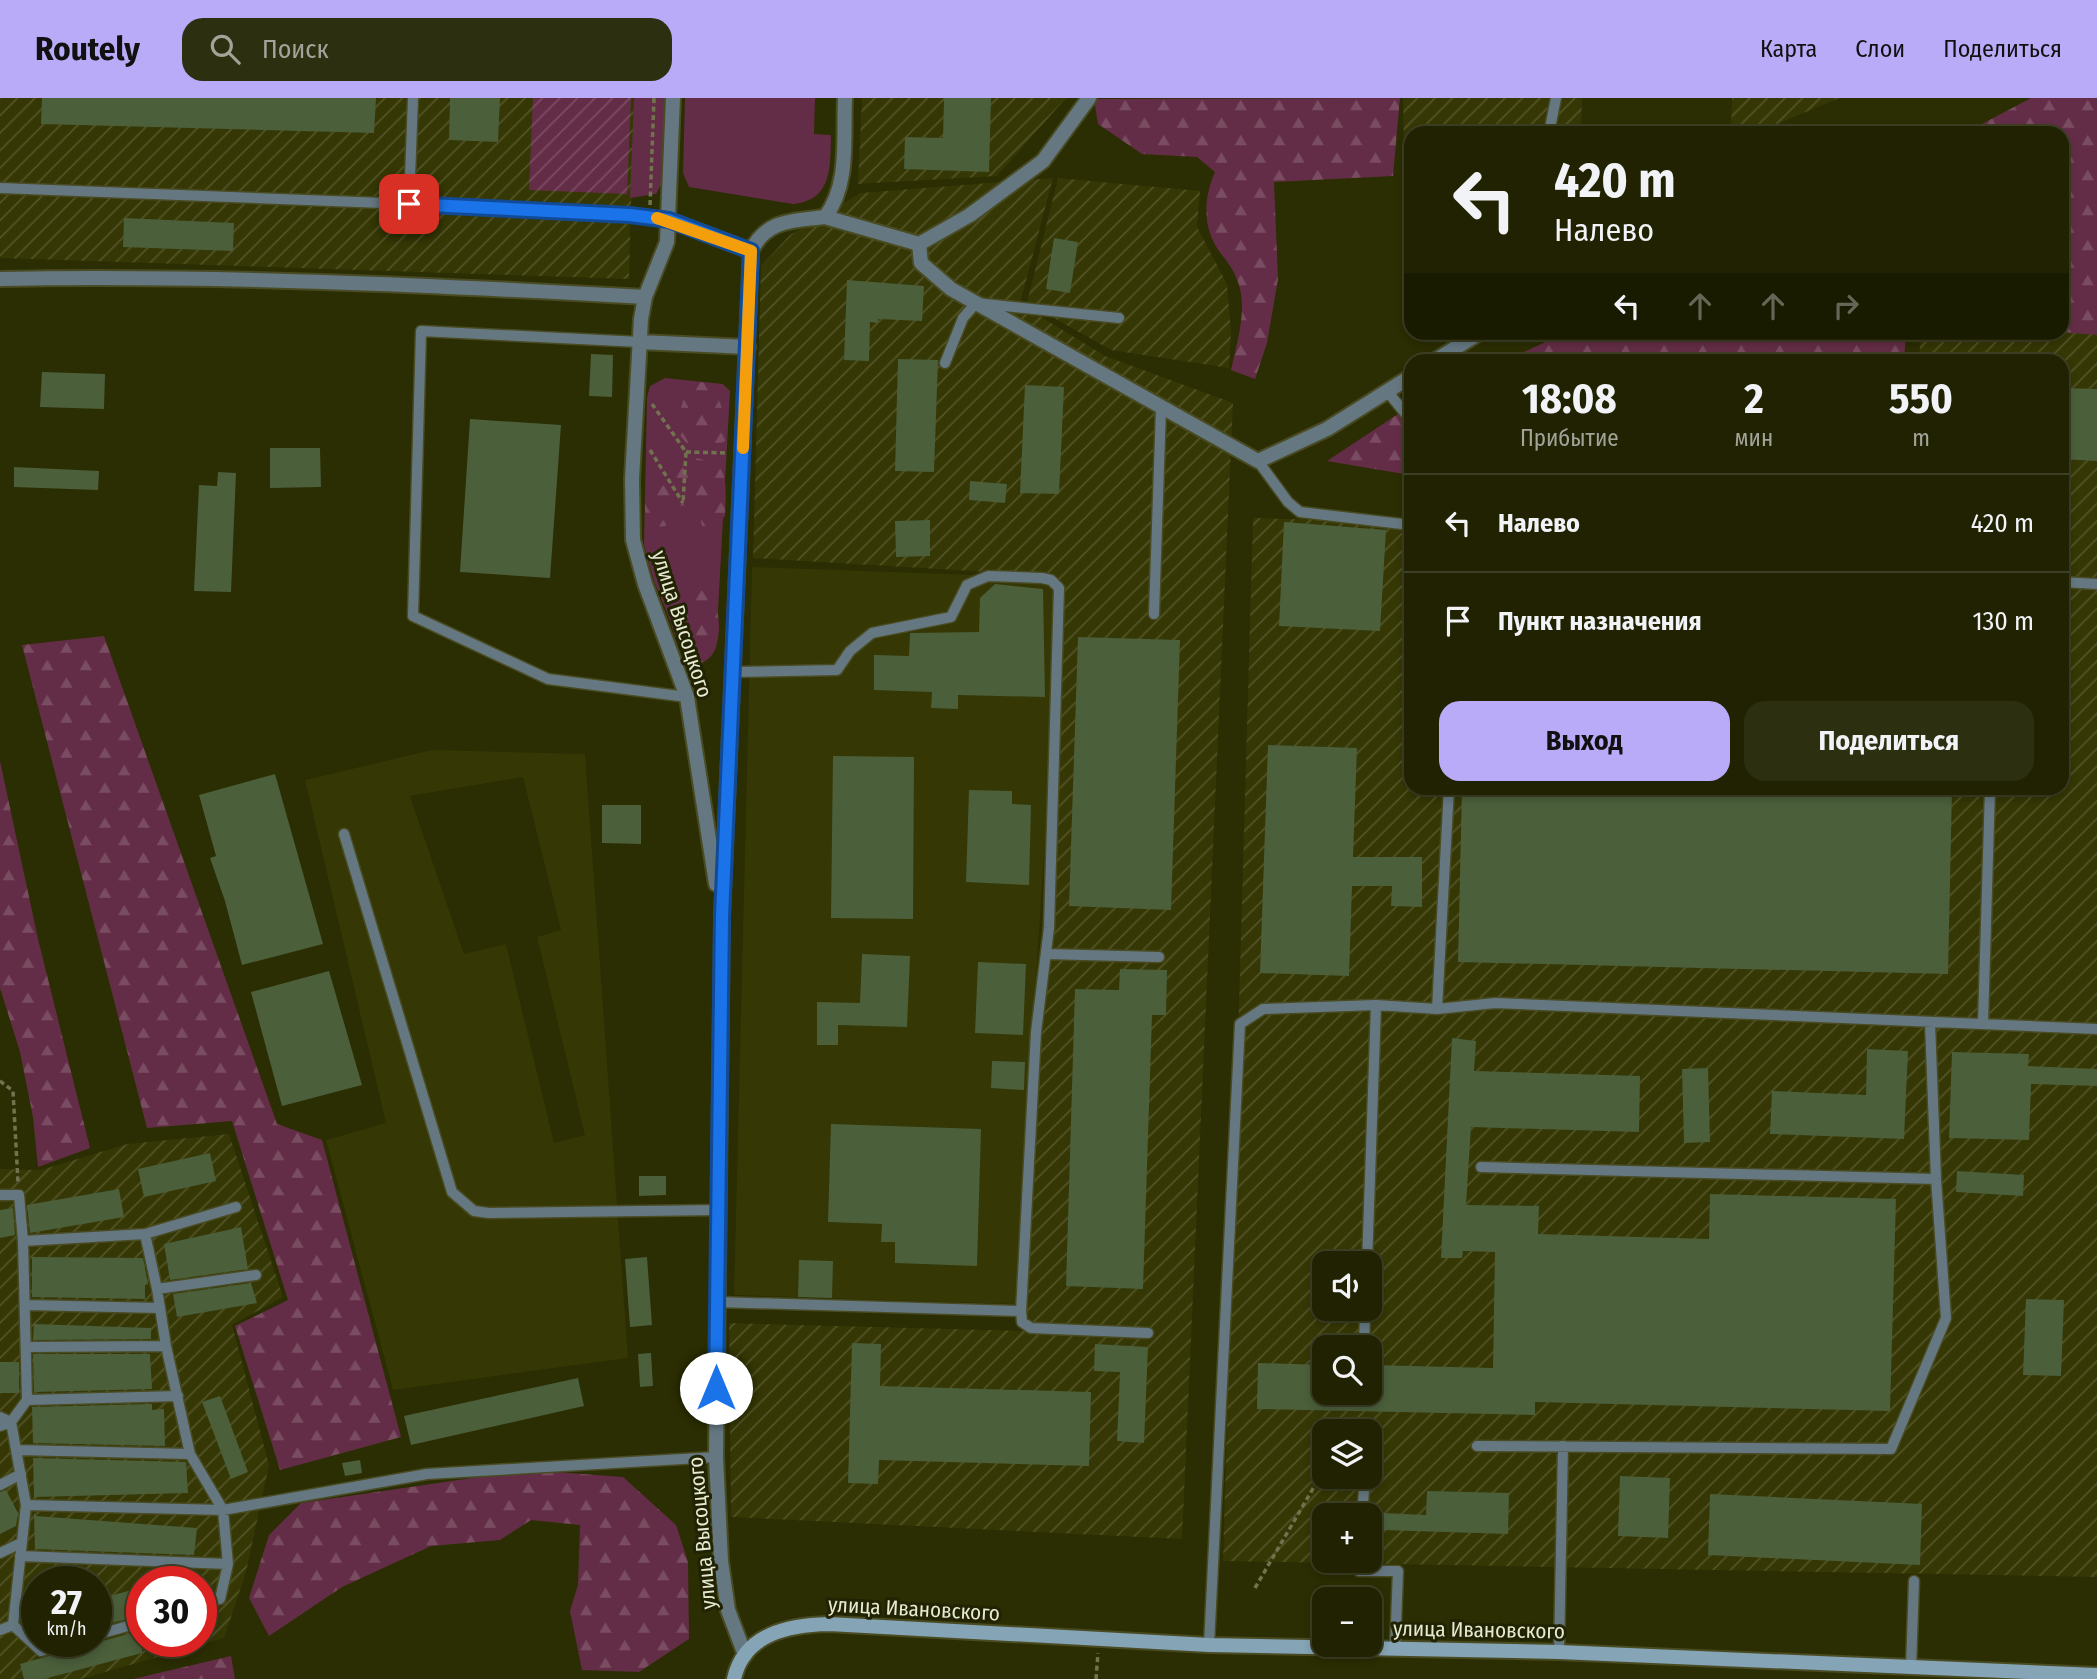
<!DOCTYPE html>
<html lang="ru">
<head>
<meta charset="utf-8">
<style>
  :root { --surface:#202202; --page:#2d2f11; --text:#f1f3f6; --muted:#a2a499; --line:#3d3f24; --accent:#b9abf7 }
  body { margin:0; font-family:"Fira Sans Condensed",sans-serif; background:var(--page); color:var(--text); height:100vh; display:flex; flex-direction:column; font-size:26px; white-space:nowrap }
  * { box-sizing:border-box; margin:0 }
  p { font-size:23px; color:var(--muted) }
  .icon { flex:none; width:38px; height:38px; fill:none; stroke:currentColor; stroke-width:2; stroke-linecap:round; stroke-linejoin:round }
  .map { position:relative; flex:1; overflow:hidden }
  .panel { position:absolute; left:1404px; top:256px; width:665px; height:441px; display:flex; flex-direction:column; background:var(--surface); border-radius:21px; box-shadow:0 4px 10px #0003,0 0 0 2px var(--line) }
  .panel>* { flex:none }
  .banner { position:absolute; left:1404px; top:28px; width:665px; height:214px; border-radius:21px; box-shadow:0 4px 10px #0003,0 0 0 2px var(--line); background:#202202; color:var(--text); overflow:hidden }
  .fabs { position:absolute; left:1312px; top:1153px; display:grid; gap:14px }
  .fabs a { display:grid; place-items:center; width:70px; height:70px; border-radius:14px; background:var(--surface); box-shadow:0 4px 10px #0003,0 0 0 2px var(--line); font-size:35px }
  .speed { position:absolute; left:21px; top:1468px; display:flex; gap:14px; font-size:35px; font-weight:700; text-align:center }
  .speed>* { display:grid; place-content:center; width:91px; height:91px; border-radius:50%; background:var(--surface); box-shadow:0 4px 10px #0003,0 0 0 2px var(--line); line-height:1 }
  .speed small { font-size:18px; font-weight:400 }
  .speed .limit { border:10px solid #d22; background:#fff; color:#111 }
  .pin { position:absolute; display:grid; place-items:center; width:60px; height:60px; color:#fff; margin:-30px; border-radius:14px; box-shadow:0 4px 10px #0006 }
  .me { position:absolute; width:77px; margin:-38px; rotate:0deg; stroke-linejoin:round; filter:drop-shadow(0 0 5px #0008) }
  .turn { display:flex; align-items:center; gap:24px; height:147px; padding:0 35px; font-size:32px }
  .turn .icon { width:91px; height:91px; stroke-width:2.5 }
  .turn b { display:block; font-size:49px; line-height:60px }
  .lanes { display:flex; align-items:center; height:66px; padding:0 35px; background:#0003; justify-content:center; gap:35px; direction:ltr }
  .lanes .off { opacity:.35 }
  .eta { display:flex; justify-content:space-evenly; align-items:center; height:119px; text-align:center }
  .eta b { font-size:42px; font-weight:700; line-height:49px }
  .action { display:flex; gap:14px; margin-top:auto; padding:14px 35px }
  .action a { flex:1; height:80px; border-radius:21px; background:var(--accent); color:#111; font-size:28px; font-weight:700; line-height:80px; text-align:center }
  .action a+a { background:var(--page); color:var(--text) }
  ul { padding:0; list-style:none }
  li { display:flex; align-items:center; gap:21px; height:98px; padding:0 35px; border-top:2px solid var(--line) }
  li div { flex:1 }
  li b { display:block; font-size:26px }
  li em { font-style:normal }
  header { display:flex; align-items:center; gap:42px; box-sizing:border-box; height:98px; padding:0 35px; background:var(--accent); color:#111 }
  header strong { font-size:33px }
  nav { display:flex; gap:38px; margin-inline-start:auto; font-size:24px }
  .search { width:490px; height:63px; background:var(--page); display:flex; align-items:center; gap:18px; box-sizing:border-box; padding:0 24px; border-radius:21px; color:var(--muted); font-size:26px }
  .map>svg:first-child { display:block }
  .built { fill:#353704; fill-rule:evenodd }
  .industrial { fill:url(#industrial-furrows); fill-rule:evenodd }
  .green { fill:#642d47 }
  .forest { fill:url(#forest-firs) }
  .garden { fill:url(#garden-furrows) }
  .building { fill:#4b5f3b }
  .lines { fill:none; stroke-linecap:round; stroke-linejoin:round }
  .service-casing { stroke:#494b23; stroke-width:13 }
  .minor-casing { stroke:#494b23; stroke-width:18 }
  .secondary-casing { stroke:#494b23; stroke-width:18 }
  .path { stroke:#71734f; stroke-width:3.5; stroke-dasharray:5 3.5; stroke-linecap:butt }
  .service { stroke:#657882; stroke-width:10 }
  .minor { stroke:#657882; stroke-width:14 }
  .secondary { stroke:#85a4b5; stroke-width:14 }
  .route-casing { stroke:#114b97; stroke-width:18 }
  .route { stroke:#1a73e8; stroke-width:12 }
  .slow { stroke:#f59e0b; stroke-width:12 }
  .labels { text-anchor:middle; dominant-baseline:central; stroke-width:6; stroke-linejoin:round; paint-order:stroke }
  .street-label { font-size:21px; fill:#e7ead3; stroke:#212303 }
</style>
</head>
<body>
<header>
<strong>Routely</strong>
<div class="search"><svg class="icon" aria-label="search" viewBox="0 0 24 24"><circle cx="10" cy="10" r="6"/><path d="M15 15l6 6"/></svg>Поиск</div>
<nav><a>Карта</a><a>Слои</a><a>Поделиться</a></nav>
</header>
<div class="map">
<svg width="2097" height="1581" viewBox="0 0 2097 1581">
  <defs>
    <pattern id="industrial-furrows" width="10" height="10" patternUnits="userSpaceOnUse" patternTransform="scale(1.75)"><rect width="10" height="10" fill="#353704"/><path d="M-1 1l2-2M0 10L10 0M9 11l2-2" fill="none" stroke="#525428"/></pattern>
    <pattern id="forest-firs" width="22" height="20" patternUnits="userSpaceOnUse" patternTransform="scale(1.75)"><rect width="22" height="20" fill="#642d47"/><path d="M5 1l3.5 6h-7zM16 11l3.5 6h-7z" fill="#7a4c61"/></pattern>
    <pattern id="garden-furrows" width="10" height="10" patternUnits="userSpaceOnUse" patternTransform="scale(1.75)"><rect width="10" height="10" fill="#642d47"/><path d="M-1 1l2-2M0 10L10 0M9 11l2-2" fill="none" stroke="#7a4c61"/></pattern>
  </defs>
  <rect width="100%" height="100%" fill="#2b2d02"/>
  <path class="built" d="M752,469l310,11 -47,726 -281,-9z
    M432,652l153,4 43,604 -235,32 -67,-250 60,-17 -81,-343zM523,679l38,153 -24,7 48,198 -31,8 -48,-199 -42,10 -54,-158z"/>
  <path class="industrial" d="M0,0h634l-5,181 -629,-21z
    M862,0h204l-69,78 -139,8z
    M1403,0h179l-1,35h-171v119h-4z
    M1732,0h107l-83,35h-25z
    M1053,80l-33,126 85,52 128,47 -51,1136 -451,-22 -2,-194 296,8 32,-755 -304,-18 8,-292 29,-31 70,-42z
    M1058,80l142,13 -3,36 30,57 4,49 -2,35 -118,-18 -84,-47z
    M2062,230l35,5v1244l-874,-16 30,-1043 157,4v266h652v-428h-143l2,-27 141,-1zM1325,1166h45v45h-45zM1325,1250h45v45h-45zM1325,1334h45v45h-45zM1325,1418h45v45h-45z
    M229,1036l54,163 -51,28 37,140 -23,107 -22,66 -143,41h-81v-510l41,1 86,-26zM37,1484h59v60h-59zM142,1484h59v60h-59z"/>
  <path class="green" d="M634,0h32l-4,85 -6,11 -26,4z
    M685,0h130l-1,36 17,1c-1,32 2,65 -38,69l-104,-17 -6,-14z
    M665,280l58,6 7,7 -14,256c-6,17 -23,21 -33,5l-29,-71 -10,-36 3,-148 3,-11z"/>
  <path class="forest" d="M1400,0l-7,78 -119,6 4,97 -11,64 -12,36 -24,-9c5,-23 14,-53 10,-76 -2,-15 -10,-28 -19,-39 -20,-25 -19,-56 -7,-83l-18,-15 -55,-3 -44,-30 -4,-25z
    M2031,0h66v237l-35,-3v-199h-97z
    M1567,234h339v1l-2,27h-397z
    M703,284c16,6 27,43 22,59l-14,7 -22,-2 -10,-12c-1,-17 3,-50 24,-52z
    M1410,308v69l-83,-14z
    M683,358c45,6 44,14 42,60l-9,11 -14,-1 -3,-15 -10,-7 -17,4 -6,18c-41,7 -15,-69 17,-70z
    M689,489l22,7c11,16 13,62 -10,69l-15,-6c-13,-23 -31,-59 3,-70z
    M104,538l173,488 45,16 79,297 -121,33 -45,-144 53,-26 -56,-179 -85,7 -125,-483z
    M0,663l38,178 52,209 -52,19 -5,-50 -13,-65 -20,-64z
    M528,1372l95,7 53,48 12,37 1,77 -50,33 -57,-2 -12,-59 8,-26 2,-60 -49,-5 -31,20 -69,6 -89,41 -73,49 -20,-38 20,-63 32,-32z
    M231,1558l4,23h-102z"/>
  <path class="garden" d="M533,0h98l-4,96 -98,-4z"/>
  <path class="building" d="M42,0h334l-2,35 -333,-9z
    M450,0h50l-2,44 -49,-2z
    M944,0h47l-2,74 -85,-3 1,-32 38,1z
    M124,120l110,5 -1,28 -110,-4z
    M1054,140l24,4 -8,51 -24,-4z
    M847,182l77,6 -2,35 -44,-2v4l-8,-1 -1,39 -25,-1z
    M591,256l22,1 -1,42 -23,-1z
    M898,261l40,1 -4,112 -39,-1z
    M42,274l63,2 -1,35 -64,-2z
    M1025,287l39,2 -5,107 -39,-1z
    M2062,290l35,1v72l-35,-2z
    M470,321l91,6 -11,153 -90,-6z
    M270,350h50l1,39 -51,1z
    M14,369l85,4 -1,19 -84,-3z
    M218,374l18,1 -5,119 -37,-1 5,-106 18,1z
    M970,383l37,3 -2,19 -36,-3z
    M930,422v36l-34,1 -1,-36z
    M1284,424l102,8 -6,101 -101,-5z
    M995,486l48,5 2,108 -87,-2v14l-27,-1 1,-16 -58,-2v-35l35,1 1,-23 69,-1 1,-34z
    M1078,539l102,3 -9,270 -102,-4z
    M1268,647l89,3 -4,109h69v50l-31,-1 1,-20h-40l-3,90 -89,-3z
    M833,658l81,1 -1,162 -82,-1z
    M275,676l48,170 -81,21 -17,-64 -15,-43 6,-2 -17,-61z
    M1462,690h490l-4,186 -490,-12z
    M969,692l43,1v13l19,1 -2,80 -63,-3z
    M602,707h39v39l-39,-1z
    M862,856l48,2 -3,71 -69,-2v20h-21v-43l43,1z
    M978,864l48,2 -3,71 -48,-2z
    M1120,871l47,1 -1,45h-14l-9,274 -77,-3 9,-297 44,1z
    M329,873l33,114 -80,21 -31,-114z
    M1452,940l24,3 -2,30 166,5 -1,56 -168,-5 -5,78 73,1 -1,28 171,5 1,-45 186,5 -6,212 -355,-9v13l-278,-6 1,-46 67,2v28h45v-28l123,3 2,-116 -32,-1 -1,7h-21z
    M1867,951l41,2 -4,88 -134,-5 2,-43 94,4z
    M1952,954l77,2 -1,12 69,3v17l-66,-2 -2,56 -80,-2z
    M992,963l33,1 -1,28 -33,-2z
    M1708,970l2,74 -26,1 -2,-74z
    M831,1026l150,5 -4,137 -82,-3v-21h-14l1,-18 -54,-2z
    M210,1055l6,28 -72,16 -6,-28z
    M1957,1073l67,4 -1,21 -67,-4z
    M639,1078h27v19l-27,1z
    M119,1091l5,28 -94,16 -3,-28z
    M13,1110l2,27 -15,3v-28z
    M241,1129l7,42 -78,11 -6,-36z
    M32,1159l111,1 5,26 -3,1v14l-113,-2z
    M647,1159l5,68 -22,2 -5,-68z
    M799,1162l34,1 -1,37 -34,-1z
    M251,1185l6,20 -80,14 -4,-23z
    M2026,1201l38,1 -3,76 -38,-1z
    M34,1226l117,4v11l-118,1z
    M852,1245l29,1 -1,42 211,6 -2,74 -210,-6 -1,24 -30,-1z
    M1095,1246l53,3 -4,96 -27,-2 3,-69 -26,-1z
    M651,1255l2,33 -13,1 -2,-33z
    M33,1256h117l2,35 -118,3z
    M0,1264h19v31h-19z
    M578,1280l6,28 -173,39 -7,-29z
    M220,1298l28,76 -17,7 -29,-77z
    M152,1306v6l12,-1 1,37 -132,-3 -1,-36z
    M33,1360l153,4 2,31 -154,4z
    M360,1362l2,13 -17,3 -3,-13z
    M1620,1378l50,2 -2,60 -50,-2z
    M6,1392l12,23 -2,13 -16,8v-42z
    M1427,1393l82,2 -1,41 -125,-4v-17l43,2z
    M1710,1396l212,10 -2,61 -212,-10z
    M34,1415l2,3 161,12 -3,27 -159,-6z
    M142,1489v28l-46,12v-27z
    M142,1532v23l-98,26h-20l-4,-15z"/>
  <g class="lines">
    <defs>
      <path id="service" d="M1549,35l7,-35
        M0,90l409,16 221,11 39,5
        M409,106l4,-106
        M640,244l-219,-11 -8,285 135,63 139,18
        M945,265l18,-45 13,-15 143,15
        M1387,293l23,28
        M1258,363l30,41 12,10 110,13
        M2062,484l35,2
        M1154,516l7,-206
        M344,736l108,358 22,19 15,2 228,-3
        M1046,856l113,3
        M1437,911l12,-221
        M1983,926l7,-236
        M1481,1069l455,12
        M0,1097h19l4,46 4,159 -16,22 15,83 -13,120 28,26 33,-9
        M145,1136l12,55
        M23,1143l122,-7 91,-27
        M1367,1166l9,-259
        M717,1204l304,9 15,-279 13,-104 10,-340 -8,-8 -9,-2 -54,-2 -21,9 -16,32 -79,16 -22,18 -13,19 -105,2
        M26,1207l133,3
        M1021,1213l1,11 9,6 117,5
        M27,1249l139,-1
        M1364,1250l1,-39
        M27,1302l151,-4
        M0,1319l11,5 -11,4
        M1367,1334v-1
        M1477,1348l414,3 55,-131 -10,-139 -6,-156
        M17,1352l173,4
        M0,1387l21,-11
        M26,1407l197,5 204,-36 289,-17
        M1362,1418l3,-39
        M0,1455l21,-10
        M20,1458l208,8
        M1360,1463l-1,10h39l-3,79
        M201,1506l19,-5 8,-35 -5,-54 -33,-56 -24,-108 -9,-57 99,-14
        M0,1532l13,-5
        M96,1537l46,-13
        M1209,1547l31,-621 23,-15 113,-4 61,4 58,-6 602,26
        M1559,1554l4,-206
        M1911,1570l3,-87"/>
      <path id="minor" d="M673,0l-6,144 -22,55 -4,22 -9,160 1,61 12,44 42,113 29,187
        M825,119l94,27 2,19 30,26 307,172 69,-32 83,-52
        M669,122l82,31
        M919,146l51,-29 73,-54 46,-63
        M0,181c215,-4 430,6 645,18
        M640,244l108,5
        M1436,262l45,-28
        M745,1557l-17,-45 -7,-49 -5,-104 6,-540 29,-666c16,-32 42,-30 74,-34 25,-32 18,-80 20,-119"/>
      <path id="secondary" d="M734,1581c10,-46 56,-54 95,-55l380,21 350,7 538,23"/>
    </defs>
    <use href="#service" class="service-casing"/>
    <use href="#minor" class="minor-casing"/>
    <use href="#secondary" class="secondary-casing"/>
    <path class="path" d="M650,107l4,-107
      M652,306l34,48 -3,51
      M650,352l33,53
      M686,354l41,1
      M0,983l13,10 5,91
      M1255,1490l70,-120
      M1096,1581l2,-26"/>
    <use href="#service" class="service"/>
    <use href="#minor" class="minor"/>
    <use href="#secondary" class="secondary"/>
  </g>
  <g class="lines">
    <defs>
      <path id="route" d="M409,106l221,11 39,5 82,31 -29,666 -6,471"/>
    </defs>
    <use href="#route" class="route-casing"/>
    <use href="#route" class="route"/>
    <path class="slow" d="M657,120l94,33 -8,197"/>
  </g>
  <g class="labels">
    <g class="street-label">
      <text transform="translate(682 526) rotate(72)">улица Высоцкого</text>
      <text transform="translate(702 1435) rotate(-95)">улица Высоцкого</text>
      <text transform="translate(914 1511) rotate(3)">улица Ивановского</text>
      <text transform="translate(1479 1532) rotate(1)">улица Ивановского</text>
    </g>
  </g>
</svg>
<div class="fabs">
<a><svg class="icon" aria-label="sound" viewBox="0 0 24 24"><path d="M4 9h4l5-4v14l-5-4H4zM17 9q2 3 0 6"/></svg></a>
<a><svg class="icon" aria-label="search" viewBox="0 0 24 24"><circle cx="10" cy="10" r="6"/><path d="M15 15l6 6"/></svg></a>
<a><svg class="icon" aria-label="layers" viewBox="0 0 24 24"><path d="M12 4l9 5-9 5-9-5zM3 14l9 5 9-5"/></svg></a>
<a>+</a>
<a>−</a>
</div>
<div class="speed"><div>27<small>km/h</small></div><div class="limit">30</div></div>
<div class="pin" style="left:409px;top:106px;background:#d93025"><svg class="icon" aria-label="arrive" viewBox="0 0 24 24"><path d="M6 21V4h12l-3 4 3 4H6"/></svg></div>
<svg class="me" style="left:716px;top:1290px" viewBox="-20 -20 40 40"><circle r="19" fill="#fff"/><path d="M0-13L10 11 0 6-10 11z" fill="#1a73e8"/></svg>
<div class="banner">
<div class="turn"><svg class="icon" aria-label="left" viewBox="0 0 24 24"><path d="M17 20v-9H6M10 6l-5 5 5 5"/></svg><div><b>420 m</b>Налево</div></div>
<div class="lanes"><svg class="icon" aria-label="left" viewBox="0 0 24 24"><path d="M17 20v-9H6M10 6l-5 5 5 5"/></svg><svg class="icon off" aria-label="ahead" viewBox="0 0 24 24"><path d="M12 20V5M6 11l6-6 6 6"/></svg><svg class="icon off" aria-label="ahead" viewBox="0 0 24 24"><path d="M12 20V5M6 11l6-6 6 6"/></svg><svg class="icon off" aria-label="right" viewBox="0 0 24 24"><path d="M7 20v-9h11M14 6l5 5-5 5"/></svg></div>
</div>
<section class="panel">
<div class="eta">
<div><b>18:08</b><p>Прибытие</p></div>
<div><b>2</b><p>мин</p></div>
<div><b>550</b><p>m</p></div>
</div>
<ul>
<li><svg class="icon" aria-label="left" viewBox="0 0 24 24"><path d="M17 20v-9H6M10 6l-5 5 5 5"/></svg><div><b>Налево</b></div><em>420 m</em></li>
<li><svg class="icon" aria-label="arrive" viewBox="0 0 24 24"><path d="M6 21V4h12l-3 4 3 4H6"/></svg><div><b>Пункт назначения</b></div><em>130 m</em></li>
</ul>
<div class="action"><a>Выход</a><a>Поделиться</a></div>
</section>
</div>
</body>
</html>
